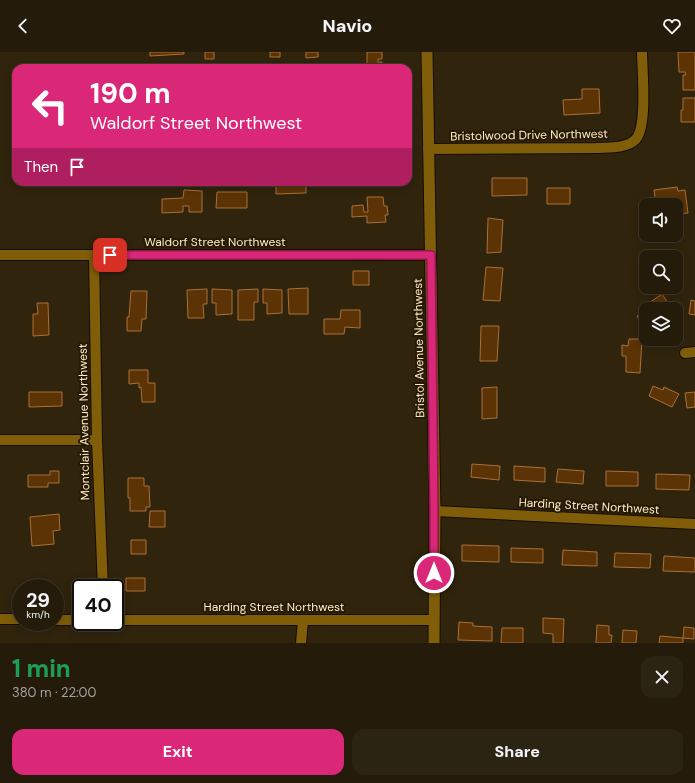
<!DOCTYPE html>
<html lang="en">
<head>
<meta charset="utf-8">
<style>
  :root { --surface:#241b0a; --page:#2c2413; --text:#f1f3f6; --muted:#a3a19c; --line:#41392b; --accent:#db2777 }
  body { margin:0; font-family:"DM Sans",sans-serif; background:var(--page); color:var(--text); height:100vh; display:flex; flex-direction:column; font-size:15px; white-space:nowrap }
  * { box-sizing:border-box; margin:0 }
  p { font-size:13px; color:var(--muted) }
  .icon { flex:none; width:22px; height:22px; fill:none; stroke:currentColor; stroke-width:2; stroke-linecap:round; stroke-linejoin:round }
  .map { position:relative; height:591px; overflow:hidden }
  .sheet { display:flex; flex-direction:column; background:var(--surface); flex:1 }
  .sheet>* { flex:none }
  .hud { position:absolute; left:12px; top:12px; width:400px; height:122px; border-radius:12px; box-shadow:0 2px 10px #0003,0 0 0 1px var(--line); background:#db2777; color:#fff; overflow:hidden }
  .tools { position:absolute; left:639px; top:146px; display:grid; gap:8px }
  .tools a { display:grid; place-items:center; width:44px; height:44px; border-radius:8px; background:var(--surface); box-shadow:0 2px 10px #0003,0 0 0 1px var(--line); font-size:20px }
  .speed { position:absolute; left:12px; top:527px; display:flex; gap:8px; font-size:20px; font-weight:700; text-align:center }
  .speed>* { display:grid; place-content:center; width:52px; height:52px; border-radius:50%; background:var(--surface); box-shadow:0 2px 10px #0003,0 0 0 1px var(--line); line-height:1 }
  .speed small { font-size:10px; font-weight:400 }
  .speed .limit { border:2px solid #111; border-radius:6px; background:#fff; color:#111 }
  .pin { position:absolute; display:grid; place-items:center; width:34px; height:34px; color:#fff; margin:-17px; border-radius:8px; box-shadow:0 2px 6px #0006 }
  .me { position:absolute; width:44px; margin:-22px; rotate:0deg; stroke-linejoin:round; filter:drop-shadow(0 0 3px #0008) }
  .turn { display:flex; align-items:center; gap:14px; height:84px; padding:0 12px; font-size:18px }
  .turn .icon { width:52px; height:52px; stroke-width:2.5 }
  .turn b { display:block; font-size:28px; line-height:34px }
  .then { display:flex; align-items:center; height:38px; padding:0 12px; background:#0003; gap:8px; font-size:15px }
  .round { display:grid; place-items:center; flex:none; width:42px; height:42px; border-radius:12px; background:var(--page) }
  .head { display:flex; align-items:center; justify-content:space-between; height:68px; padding:0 12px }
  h1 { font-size:24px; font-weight:800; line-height:30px; color:#1e9e55 }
  .button { display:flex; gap:8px; margin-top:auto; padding:8px 12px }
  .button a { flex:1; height:46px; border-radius:12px; background:var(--accent); color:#fff; font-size:16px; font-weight:800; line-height:46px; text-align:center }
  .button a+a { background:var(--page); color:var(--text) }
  header { display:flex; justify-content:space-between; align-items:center; height:52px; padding:0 12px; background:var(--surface); font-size:18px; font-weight:800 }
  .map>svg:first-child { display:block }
  .building { fill:#5b3304; stroke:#a9703a }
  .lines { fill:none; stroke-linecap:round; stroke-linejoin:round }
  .minor-casing { stroke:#170d00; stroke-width:12 }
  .tertiary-casing { stroke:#170d00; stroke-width:13 }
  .minor { stroke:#7f5d09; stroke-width:10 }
  .tertiary { stroke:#7f5d09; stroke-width:11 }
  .route-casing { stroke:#8e194d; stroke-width:10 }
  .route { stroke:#db2777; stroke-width:7 }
  .labels { text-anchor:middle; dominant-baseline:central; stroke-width:4; stroke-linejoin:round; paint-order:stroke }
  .street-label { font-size:12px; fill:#ffebc9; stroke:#261a04 }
</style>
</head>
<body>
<header><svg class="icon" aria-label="back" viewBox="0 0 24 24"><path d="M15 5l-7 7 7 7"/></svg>Navio<svg class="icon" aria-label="heart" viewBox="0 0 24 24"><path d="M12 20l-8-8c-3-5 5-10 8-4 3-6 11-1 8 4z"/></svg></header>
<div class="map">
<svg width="695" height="591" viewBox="0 0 695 591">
  <rect width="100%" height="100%" fill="#30240d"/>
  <path class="building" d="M150,0h34v2l-34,2z
    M205,0h9v7h-9z
    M270,0h10v5h-10z
    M306,0h12v5l-12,1z
    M367,0h15v7h-4v3h4v6h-15z
    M678,0h17v38h-12v-15h3l-1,-3h-6z
    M582,37h17l1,24 -36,2 -1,-15 19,-1z
    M683,46h12v24h-14v-12h2z
    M13,101h3v14h-3z
    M492,126h35v17l-35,1z
    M276,130h30v11l-30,1z
    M677,135l1,4 7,-1 3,23 -11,1 -1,-11 -25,2 -1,-7h5l-1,-8z
    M547,136h23v16h-23z
    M184,138l18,1v21h-13v-6h-6v6l-21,1v-14l21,-1z
    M217,140h30v16h-31z
    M367,145h16l1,9h3l1,9h-3l1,7 -19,1v-7l-15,1v-11l11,-1 1,7h4z
    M488,166l15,2 -2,32 -14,1z
    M486,215l17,1 -3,33 -17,-1z
    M353,219h16v14h-16z
    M308,236v26h-19l-1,-25z
    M207,237v15h-4l1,14h-16l-1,-28z
    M212,237l20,1v24l-16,1v-12h-4z
    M258,237v13h-4v18h-16v-30z
    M263,237l19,1v23l-15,1v-11h-4z
    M131,239h16l-1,28h-4l-1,12h-14v-14h2z
    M662,242l10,15h-24l4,-2 -3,-4z
    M691,248l4,1v14l-6,-1z
    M37,251h11l1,32 -16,1v-22h5z
    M341,258h19v18l-15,-1 -1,7h-20v-15h16z
    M646,259v16l-1,1 -8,-12z
    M481,274h18l-2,35h-17z
    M629,287h13l-2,34 -14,-1v-16h-4v-11l6,1z
    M129,318h19v13h7v19h-13l-1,-15 -2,1v-5l-10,1z
    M653,334l10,4 1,-3 15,7 -7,13 -23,-11z
    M497,335v31l-15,1v-31z
    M29,340h33v14l-33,1z
    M695,340v15l-8,1 -2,-15z
    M472,412l28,2 -1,14 -28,-3z
    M514,414l31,2v14l-31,-2z
    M558,417l26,2 -1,13 -27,-2z
    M50,419h9v12h-11v4h-20v-12h22z
    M606,419l32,1v14h-32z
    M656,422l34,1 -1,15 -33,-1z
    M128,426h16v8h5l1,21h-4v4h-16v-13h-2z
    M150,459h15v16h-16z
    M59,462l1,16 -7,1 1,13 -22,2 -2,-29z
    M131,488h15v14h-15z
    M462,493l37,1v16l-37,-1z
    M511,496l32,1v14l-32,-1z
    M563,498l34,2v14l-35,-1z
    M615,501l36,1 -1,14 -36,-1z
    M664,504l31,2v14l-32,-1z
    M126,526h19v13h-19z
    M543,566l21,1 -1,24h-10v-9l-10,-1z
    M459,570l14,1v3l19,1v14l-34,-1z
    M597,573l12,1v9h3l-1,8h-15z
    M684,575l10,1v11l-11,-1z
    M502,576h21v15h-22z
    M623,578l14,1 -1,12h-14z
    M660,584l23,2v5h-24z"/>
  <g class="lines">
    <defs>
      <path id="minor" d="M428,97l168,-1c12,-1 29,1 39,-8 13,-12 7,-70 7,-88
        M0,203h431
        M94,203l3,185 6,148
        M685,301l10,-1
        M0,388h97
        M435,459l260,13
        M0,567h21
        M55,568h26
        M115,568h319
        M301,591l2,-22"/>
      <path id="tertiary" d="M427,0l8,459 -1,132"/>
    </defs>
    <use href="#minor" class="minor-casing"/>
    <use href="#tertiary" class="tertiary-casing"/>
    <use href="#minor" class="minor"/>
    <use href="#tertiary" class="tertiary"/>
  </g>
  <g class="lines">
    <defs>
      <path id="route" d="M110,203h321l3,256v62"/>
    </defs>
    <use href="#route" class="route-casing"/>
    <use href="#route" class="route"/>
  </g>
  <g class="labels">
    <g class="street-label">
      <text transform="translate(529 83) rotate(-1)">Bristolwood Drive Northwest</text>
      <text x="215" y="190">Waldorf Street Northwest</text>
      <text transform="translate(419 296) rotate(-91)">Bristol Avenue Northwest</text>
      <text transform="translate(84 370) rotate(-91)">Montclair Avenue Northwest</text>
      <text transform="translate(589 454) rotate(3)">Harding Street Northwest</text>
      <text x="274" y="555">Harding Street Northwest</text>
    </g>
  </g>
</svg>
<div class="tools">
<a><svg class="icon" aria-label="sound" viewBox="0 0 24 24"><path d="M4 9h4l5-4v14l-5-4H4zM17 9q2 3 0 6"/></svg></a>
<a><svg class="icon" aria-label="search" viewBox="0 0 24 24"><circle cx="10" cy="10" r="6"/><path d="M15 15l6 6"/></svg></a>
<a><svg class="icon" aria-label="layers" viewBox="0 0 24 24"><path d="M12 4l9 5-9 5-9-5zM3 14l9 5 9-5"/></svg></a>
</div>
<div class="speed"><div>29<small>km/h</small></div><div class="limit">40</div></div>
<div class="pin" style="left:110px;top:203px;background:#d93025"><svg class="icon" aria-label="arrive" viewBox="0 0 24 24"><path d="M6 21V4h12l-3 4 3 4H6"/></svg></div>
<svg class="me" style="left:434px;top:521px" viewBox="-20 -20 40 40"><circle r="17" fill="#db2777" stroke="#fff" stroke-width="3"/><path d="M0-11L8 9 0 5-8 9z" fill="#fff"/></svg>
<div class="hud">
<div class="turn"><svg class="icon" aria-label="left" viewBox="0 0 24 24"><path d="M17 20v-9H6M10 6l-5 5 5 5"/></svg><div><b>190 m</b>Waldorf Street Northwest</div></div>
<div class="then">Then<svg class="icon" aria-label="arrive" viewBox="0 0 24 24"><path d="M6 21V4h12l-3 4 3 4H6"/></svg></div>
</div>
</div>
<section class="sheet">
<div class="head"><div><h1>1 min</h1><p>380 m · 22:00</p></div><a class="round"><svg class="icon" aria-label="close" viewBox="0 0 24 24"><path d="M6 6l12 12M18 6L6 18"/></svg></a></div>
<div class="button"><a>Exit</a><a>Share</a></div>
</section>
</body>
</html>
